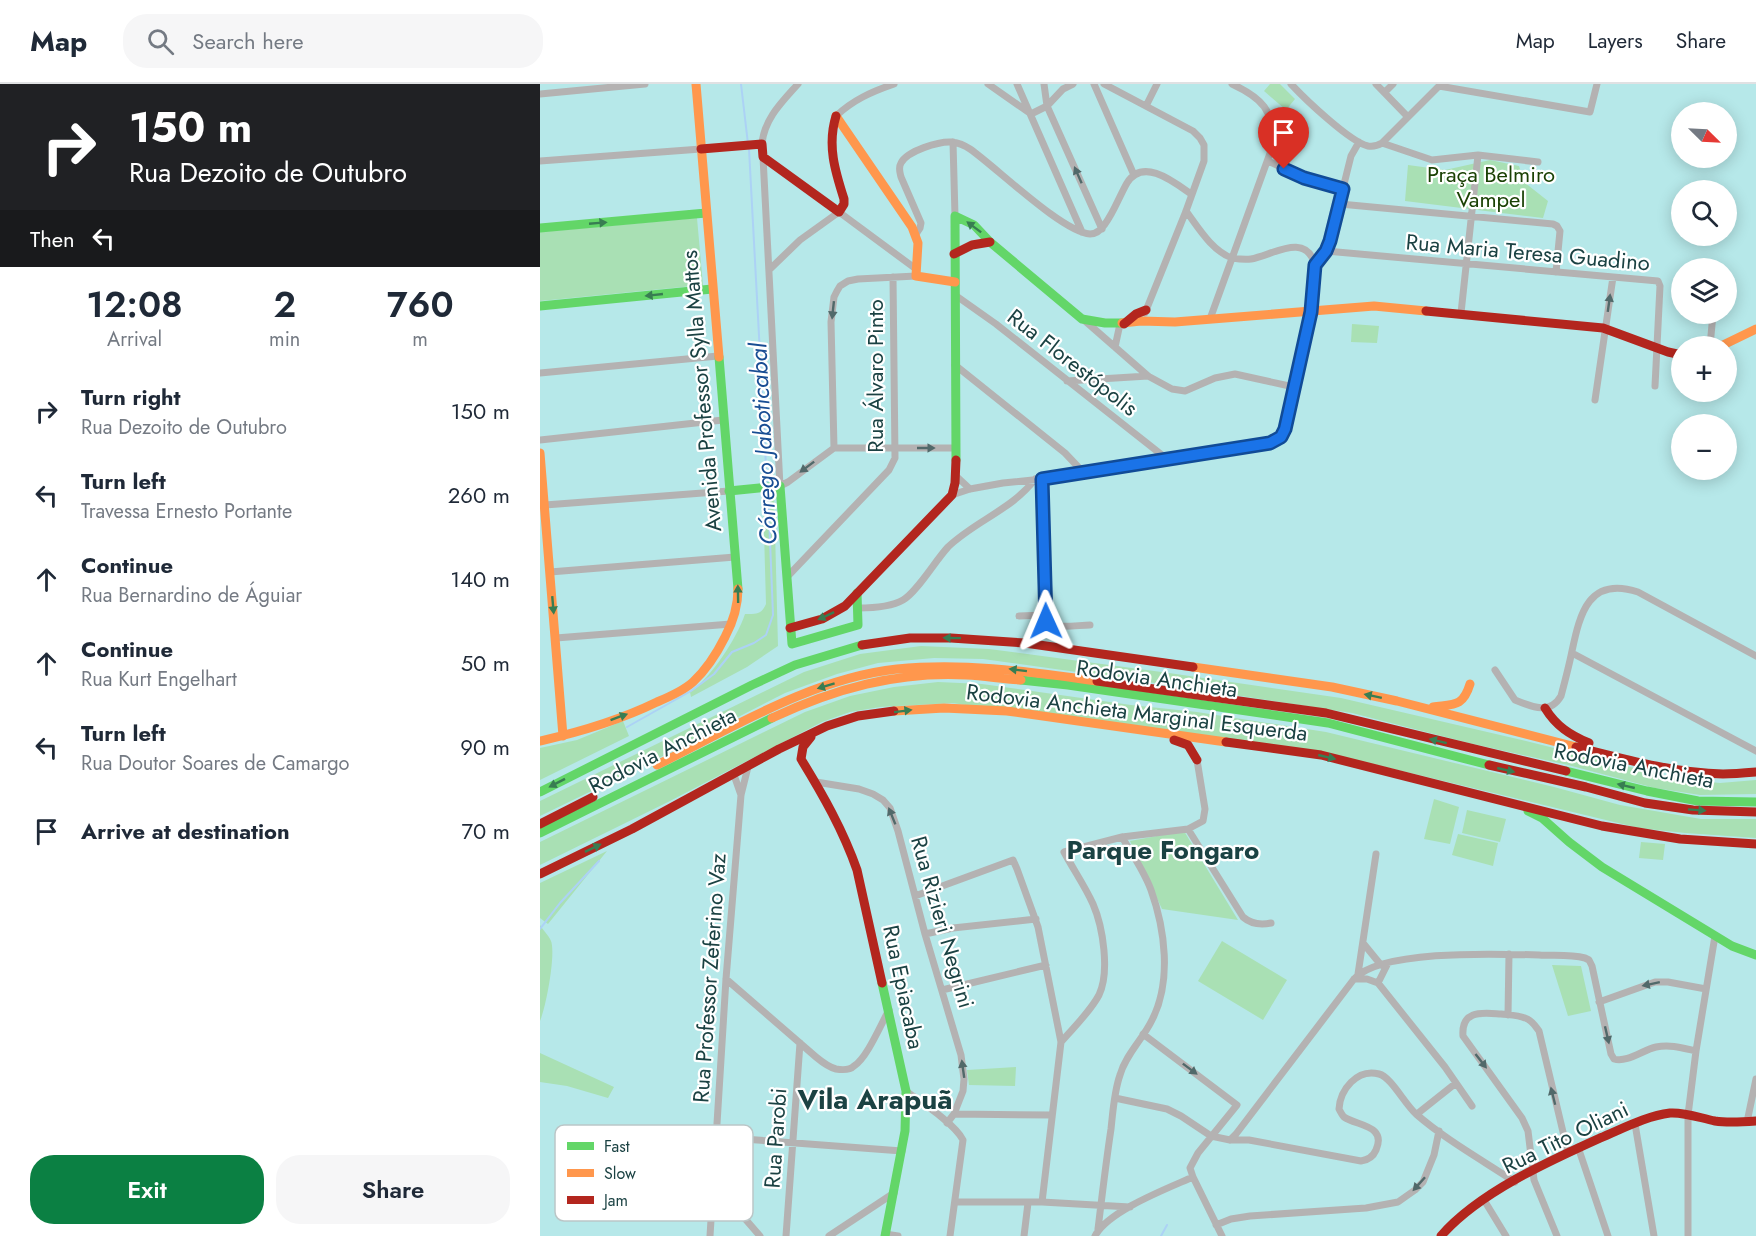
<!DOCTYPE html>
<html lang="en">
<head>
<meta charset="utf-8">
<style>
  :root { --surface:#fff; --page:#f6f6f7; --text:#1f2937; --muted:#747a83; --line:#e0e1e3; --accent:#0b8043 }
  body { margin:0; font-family:Jost,sans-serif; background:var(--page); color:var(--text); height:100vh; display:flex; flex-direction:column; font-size:22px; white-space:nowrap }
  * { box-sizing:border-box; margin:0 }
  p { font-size:20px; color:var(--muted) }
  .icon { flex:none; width:33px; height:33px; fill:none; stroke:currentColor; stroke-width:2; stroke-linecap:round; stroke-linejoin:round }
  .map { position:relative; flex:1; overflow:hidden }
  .details { display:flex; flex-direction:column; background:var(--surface); width:540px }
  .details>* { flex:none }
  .top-card { background:#202124; color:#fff; overflow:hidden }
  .needle { width:39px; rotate:114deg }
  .buttons { position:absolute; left:1131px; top:18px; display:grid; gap:12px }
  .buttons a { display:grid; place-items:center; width:66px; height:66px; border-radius:50%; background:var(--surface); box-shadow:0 3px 15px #0003; font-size:30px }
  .pin { position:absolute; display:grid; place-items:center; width:51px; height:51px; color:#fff; margin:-62px -26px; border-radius:50% 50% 50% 0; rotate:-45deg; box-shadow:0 0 6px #0007 }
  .pin .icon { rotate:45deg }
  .me { position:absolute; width:66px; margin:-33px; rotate:359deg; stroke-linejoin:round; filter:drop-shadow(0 0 4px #0008) }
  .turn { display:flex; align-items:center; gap:21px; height:126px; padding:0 30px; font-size:27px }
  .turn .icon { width:78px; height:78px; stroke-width:2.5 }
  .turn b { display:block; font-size:42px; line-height:51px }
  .then { display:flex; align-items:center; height:57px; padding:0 30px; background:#0003; gap:12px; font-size:22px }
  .eta { display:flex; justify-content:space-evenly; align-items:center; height:102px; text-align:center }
  .eta b { font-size:36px; font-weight:600; line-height:42px }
  .button { display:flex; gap:12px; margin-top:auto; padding:12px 30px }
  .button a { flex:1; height:69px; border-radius:24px; background:var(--accent); color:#fff; font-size:24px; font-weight:600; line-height:69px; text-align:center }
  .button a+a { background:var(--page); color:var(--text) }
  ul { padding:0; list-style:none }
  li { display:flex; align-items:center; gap:18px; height:84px; padding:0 30px }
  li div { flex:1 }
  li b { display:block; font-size:22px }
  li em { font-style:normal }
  header { display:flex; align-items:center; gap:36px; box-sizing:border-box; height:84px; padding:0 30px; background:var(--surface); border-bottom:2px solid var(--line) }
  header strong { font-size:28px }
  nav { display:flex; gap:33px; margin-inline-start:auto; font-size:21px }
  .search { width:420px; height:54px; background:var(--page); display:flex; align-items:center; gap:15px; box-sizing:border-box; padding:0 21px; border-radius:24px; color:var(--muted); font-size:22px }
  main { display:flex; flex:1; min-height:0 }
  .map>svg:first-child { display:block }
  .green { fill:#a9e0b4 }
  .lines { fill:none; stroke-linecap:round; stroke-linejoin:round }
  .stream { stroke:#acd2f5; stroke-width:2 }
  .street { stroke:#b4b2b2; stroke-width:7 }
  .fast { stroke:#63d668; stroke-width:9 }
  .slow { stroke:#ff974d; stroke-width:9 }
  .jam { stroke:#b3261e; stroke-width:9 }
  .oneway { fill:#51696a }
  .oneway2 { fill:#387d52 }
  .route-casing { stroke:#114b97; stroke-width:15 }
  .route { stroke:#1a73e8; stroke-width:10 }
  .labels { text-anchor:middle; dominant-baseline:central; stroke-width:4.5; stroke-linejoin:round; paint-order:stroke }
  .park-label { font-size:22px; fill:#1a4104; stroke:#fff }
  .street-label { font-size:22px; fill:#1b4243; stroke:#fff }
  .water-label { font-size:24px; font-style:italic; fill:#184d93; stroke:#fff }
  .quarter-label { font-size:26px; font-weight:bold; fill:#1b4243; stroke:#fff }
  .district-label { font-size:28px; font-weight:bold; fill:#1b4243; stroke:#fff }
  .key { fill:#fff; stroke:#bbc6c7; stroke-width:1.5 }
  .key-label { font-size:16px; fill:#1b4243 }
</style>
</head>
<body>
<header>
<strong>Map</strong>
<div class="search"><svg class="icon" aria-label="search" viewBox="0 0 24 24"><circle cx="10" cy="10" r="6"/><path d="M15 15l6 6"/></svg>Search here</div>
<nav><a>Map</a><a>Layers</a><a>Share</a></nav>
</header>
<main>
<section class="details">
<div class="top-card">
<div class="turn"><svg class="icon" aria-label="right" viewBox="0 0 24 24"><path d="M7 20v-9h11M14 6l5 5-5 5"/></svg><div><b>150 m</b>Rua Dezoito de Outubro</div></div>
<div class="then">Then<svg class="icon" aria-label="left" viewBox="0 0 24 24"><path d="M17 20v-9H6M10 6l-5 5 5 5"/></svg></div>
</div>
<div class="eta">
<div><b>12:08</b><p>Arrival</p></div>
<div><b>2</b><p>min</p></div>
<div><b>760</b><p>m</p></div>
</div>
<ul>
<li><svg class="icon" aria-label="right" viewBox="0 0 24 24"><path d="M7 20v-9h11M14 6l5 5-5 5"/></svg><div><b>Turn right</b><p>Rua Dezoito de Outubro</p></div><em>150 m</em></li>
<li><svg class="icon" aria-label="left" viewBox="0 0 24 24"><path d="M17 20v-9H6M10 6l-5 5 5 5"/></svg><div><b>Turn left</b><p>Travessa Ernesto Portante</p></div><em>260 m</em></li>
<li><svg class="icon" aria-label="ahead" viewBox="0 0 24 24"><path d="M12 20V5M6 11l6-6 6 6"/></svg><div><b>Continue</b><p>Rua Bernardino de Águiar</p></div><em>140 m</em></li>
<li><svg class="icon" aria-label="ahead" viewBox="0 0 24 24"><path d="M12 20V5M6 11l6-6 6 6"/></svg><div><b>Continue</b><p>Rua Kurt Engelhart</p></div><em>50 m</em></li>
<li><svg class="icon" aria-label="left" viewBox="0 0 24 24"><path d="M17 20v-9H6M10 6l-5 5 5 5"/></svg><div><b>Turn left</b><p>Rua Doutor Soares de Camargo</p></div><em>90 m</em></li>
<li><svg class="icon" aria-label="arrive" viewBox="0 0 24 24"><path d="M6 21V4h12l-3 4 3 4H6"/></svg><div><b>Arrive at destination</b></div><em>70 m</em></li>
</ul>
<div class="button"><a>Exit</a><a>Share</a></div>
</section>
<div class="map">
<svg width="1216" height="1152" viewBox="0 0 1216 1152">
  <rect width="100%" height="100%" fill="#b6e8e9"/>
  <path class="green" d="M730,0h10l15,15 -9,11 -22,-19z
    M950,76l29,6 5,16 24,19 -5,17 -138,-17 3,-36 37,5z
    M157,134l6,67 -163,16v-69z
    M812,240l27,2 -2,17 -26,-1z
    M234,408l4,154 -31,21 -56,30 -1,-5c21,-14 47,-54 55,-78 11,0 16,1 21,-10l-3,-108z
    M381,562l68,3 180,24 172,25 185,43 148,37 46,5 36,-3v14l-56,1 -45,-7 -87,-23 -99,-22 -117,-30 -183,-28 -157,-22 -29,-4 -49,-1 -56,5 -41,11 -52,19 -138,71 -107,52v-15l264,-129 56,-18z
    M398,598l44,2 149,21 66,7 129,20 228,55 66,18 81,14h55v19l-71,-5 -46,-5 -266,-64 -421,-61 -72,4 -30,5 -28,10 -154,80 -128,63v-23l265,-130 45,-16 44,-9z
    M83,637l6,15 -89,44v-32l37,-8z
    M894,715l25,8 -9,37 -26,-5z
    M927,726l39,9 -6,23 -38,-9z
    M644,747l54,89 -76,-11 -32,-68z
    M918,750l40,9 -5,23 -41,-11z
    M1101,758l24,2 -2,16 -24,-2z
    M67,767l-59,73 -8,-6v-35z
    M0,841c3,5 9,11 11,16 5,13 -5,66 -11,80z
    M682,857l65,39 -24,40 -65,-39z
    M1012,881l29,1 10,45 -23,5z
    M0,969l74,34 -6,11 -41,-12 -27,-4z
    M476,983l-1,19 -46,-1 -2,-15z"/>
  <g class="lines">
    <path class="stream" d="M201,0l7,60
      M209,65l18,336
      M87,643l64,-36 23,-17 18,-22 22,-9 12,-8 7,-20 -5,-124
      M0,845l20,-26 39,-42
      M621,1152l6,-11"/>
    <path class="street" d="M448,0l43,30
      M477,0l65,148
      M504,0l3,22 55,123
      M554,0l40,91
      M564,0l89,47 7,7 4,7v16l-18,50 -41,102
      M751,0c14,15 59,58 77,62 6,1 9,0 14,-3l50,17 46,-5 60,7
      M836,0l31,32
      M845,8l8,-8
      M0,10l105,-10
      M606,22l11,-22
      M491,30l16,-8 16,-17 10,-5
      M296,32c17,-16 35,-24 58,-32
      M413,58l2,74
      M842,59l57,-57 151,26 7,-28
      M222,60c2,-25 20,-42 36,-60
      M223,73l17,329 8,-4 46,-34h122
      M0,77l161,-12
      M728,77l36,17 39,11
      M800,120l213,20 4,2 3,5 -4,41
      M376,150l4,-6 1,-5 -20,-46c-1,-4 -3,-9 0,-14 6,-12 38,-22 51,-21 7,1 12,3 18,7 26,18 92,83 120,85 7,0 11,-4 15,-10 9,-12 14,-27 22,-41 16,-26 47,-1 64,11
      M786,167l332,30 2,5 -5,100
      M775,181l11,-14 4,-10 18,-73 3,-12 8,-14
      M229,186l31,-30 39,-28 77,57
      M415,211l41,29 171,135
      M921,229l17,-158
      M670,235l63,-174c1,-35 -11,-47 -41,-61
      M544,236l64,56 24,13 13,2 30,-13 20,-4 59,13
      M1170,262l3,-32
      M575,263l5,-23
      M415,281l110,88 18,19
      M0,289l178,-17
      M527,297l81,-5
      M1055,316l18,-123
      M0,356l183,-20
      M294,364l-3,-126 3,-25 3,-6 3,-5 8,-5 10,-2 58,-3
      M416,392l14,13
      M502,395l4,142c9,9 31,4 44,4
      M412,411l18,-6 33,-6 39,-4 228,-36 11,-6 4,-8 26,-117 4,-47c-9,-34 -44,-9 -64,-6 -6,1 -13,0 -19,-1 -20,-7 -34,-31 -46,-47
      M5,421l184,-14
      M10,488l185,-15
      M247,493l102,-107 6,-12 -2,-181
      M318,524c14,0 33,-1 45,-8 14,-8 32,-39 45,-53 27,-26 65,-38 87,-68
      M479,532l26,-1
      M16,554l175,-14
      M1032,569l184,98
      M955,586l20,30c17,7 35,15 46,-4 4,-15 8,-30 11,-45 8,-38 17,-75 66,-59l118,64
      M194,691l7,20
      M276,698l43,7 14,5 10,6 7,8 8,23 27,103 36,121 3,24 -1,12 -9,23 -7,9
      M648,745l55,88c8,7 18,8 28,6
      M375,812l98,-36 4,9 21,58 23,115 -19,160
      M385,850l28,-6 83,-9
      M823,859l18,22
      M818,890l18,-120
      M186,895l90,78c6,5 12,10 20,12 6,1 14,1 18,-3 13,-8 27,-42 35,-56
      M814,895h13l11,4 67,84 27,39
      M838,899l10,-20
      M402,906l104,-25
      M1059,918l56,-20h13l38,7
      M968,931l1,-61
      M603,950l94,71 -39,48 -8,15 3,9 29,59
      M521,958c13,-15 29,-30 38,-47 11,-23 4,-68 -6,-91 -8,-18 -20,-35 -29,-52l58,-15 66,-8 15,-8 2,-12 -8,-49
      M366,1007c15,11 49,33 57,49l-13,96
      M575,1014l52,11 14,7 30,20 19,4h19l112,21c7,-1 12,-4 15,-11 11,-25 -19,-24 -32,-33 -2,-2 -4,-6 -5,-8 1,-19 18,-41 40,-35 12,3 25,29 37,40 30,26 66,46 99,68
      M414,1030l98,1
      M877,1030l39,-31
      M1207,1038l9,-43
      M1095,1040l19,112
      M176,1053l186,14
      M690,1056l6,-6 118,-155c27,-30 145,-25 185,-24 15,1 31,-1 46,3l4,2 3,6 19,88 3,5c13,4 29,-9 42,-12 14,-3 27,1 40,4
      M1038,1063l30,89
      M174,1099l46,53
      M944,1116l22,36
      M415,1118h87l88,5
      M676,1141l15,-6 19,-3 116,-8 32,-6 17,-12 8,-8 11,-27 5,-24
      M558,1145c4,-33 8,-67 13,-100 2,-18 3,-37 9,-54 6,-21 23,-36 32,-55 20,-39 13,-91 -1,-130 -7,-19 -19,-36 -29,-53
      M345,1150l13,2
      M170,1152l16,-257 15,-184 7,-28
      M246,1152l14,-193
      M289,1152l65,-43
      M484,1152l4,-33
      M555,1152c13,-25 71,-47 98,-59
      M1017,1152l-23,-56 -6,-49 -6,-13 -59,-82c-2,-27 20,-23 38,-22 8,1 17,1 24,4 7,2 10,8 14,13l29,122
      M1148,1152v-121l8,-64 19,-115"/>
    <path class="fast" d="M0,144l166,-15
      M0,222l172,-17
      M179,273l19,232
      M416,376l-1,-244 19,9 16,17 92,77 23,4h17
      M189,407l51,-5 12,158 66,-19 -1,-32
      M481,596l47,5 260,38 161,42
      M1026,687l81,20 51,10 58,1
      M0,708l212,-107 43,-20 67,-20
      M988,727l14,7 27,24 33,25 130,79 24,9
      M0,749l232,-115
      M342,899l24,108 -1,40 -20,105"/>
    <path class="slow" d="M156,0l23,273
      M296,32l76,111 6,16 -2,33 39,6
      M582,239l19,-2 34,1 199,-16 52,5
      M1181,262l35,-17
      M0,369l23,283
      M653,583l139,20 65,14 179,46
      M893,623c21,-3 30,0 37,-23
      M354,627l50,-3 63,3 219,31
      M232,634c62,-29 125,-47 195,-43 18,1 36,4 54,5
      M0,657c40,-9 80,-21 117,-39 12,-5 26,-11 36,-20 13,-12 24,-29 32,-45 8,-15 13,-30 13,-48
      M117,681c75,-37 156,-87 240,-96 67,-7 134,3 200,12"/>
    <path class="jam" d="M161,65l61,-5 1,13 76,55 5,-8v-5c-9,-28 -17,-54 -8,-83
      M414,170l18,-9 18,-3
      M886,227l177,17 65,24 14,3
      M584,240l12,-10 10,-4
      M250,544l32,-9 23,-13 107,-111 3,-12 1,-23
      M322,561l48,-7h41l74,5 168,24
      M557,597l229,32 240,58
      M1005,624c11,18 25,27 44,35
      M634,656l14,5 9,15
      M686,658l95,13 281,71 78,13 76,5
      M1036,663c48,12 98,26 147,27 11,0 22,-1 33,-2
      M261,675c22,36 42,71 56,111l25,113
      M261,675l2,-12 8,-10
      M949,681l97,22 59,16 48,7 63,2
      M0,740l53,-27
      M0,790l92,-45 147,-80 48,-23 31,-10 36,-5
      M901,1152c37,-43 108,-75 159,-98 22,-9 46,-22 70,-25 15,-1 30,5 45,8 13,2 27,1 41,0"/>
  </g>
  <defs><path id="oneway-solid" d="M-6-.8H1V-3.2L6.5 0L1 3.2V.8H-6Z" transform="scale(1.5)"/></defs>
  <g class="oneway">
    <use href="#oneway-solid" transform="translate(538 91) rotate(-114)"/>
    <use href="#oneway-solid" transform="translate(1069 219) rotate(-82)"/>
    <use href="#oneway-solid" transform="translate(293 226) rotate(96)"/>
    <use href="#oneway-solid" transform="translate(386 364)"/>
    <use href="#oneway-solid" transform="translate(267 383) rotate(143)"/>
    <use href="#oneway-solid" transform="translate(352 732) rotate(-112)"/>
    <use href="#oneway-solid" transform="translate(1111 900) rotate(168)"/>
    <use href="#oneway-solid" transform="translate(1067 951) rotate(77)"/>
    <use href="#oneway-solid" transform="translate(941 977) rotate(52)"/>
    <use href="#oneway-solid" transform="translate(423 985) rotate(-98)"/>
    <use href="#oneway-solid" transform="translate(650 985) rotate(37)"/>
    <use href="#oneway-solid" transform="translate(1013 1012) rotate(-104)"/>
    <use href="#oneway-solid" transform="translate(879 1100) rotate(132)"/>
  </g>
  <g class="oneway2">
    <use href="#oneway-solid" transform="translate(58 139) rotate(-5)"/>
    <use href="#oneway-solid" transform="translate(434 143) rotate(-143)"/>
    <use href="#oneway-solid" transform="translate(114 211) rotate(174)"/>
    <use href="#oneway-solid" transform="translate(198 510) rotate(-91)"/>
    <use href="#oneway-solid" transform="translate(13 521) rotate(85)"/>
    <use href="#oneway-solid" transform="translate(286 532) rotate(155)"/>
    <use href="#oneway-solid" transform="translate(412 554) rotate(-179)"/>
    <use href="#oneway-solid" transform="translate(478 586) rotate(-173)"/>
    <use href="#oneway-solid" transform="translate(286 602) rotate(163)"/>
    <use href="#oneway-solid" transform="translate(833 612) rotate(-168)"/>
    <use href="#oneway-solid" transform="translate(363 627) rotate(-7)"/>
    <use href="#oneway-solid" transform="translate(79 633) rotate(-20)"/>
    <use href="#oneway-solid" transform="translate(898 657) rotate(-166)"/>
    <use href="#oneway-solid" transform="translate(787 673) rotate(13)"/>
    <use href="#oneway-solid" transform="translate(966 686) rotate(13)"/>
    <use href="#oneway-solid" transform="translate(17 699) rotate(153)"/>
    <use href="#oneway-solid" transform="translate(1086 702) rotate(-167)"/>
    <use href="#oneway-solid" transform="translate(1157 726) rotate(4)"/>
    <use href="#oneway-solid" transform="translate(53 764) rotate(-26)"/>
  </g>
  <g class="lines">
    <defs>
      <path id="route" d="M506,537l-4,-142 228,-36 11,-6 4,-8 26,-117 4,-47 11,-14 4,-10 13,-52 -39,-11 -20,-9"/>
    </defs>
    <use href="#route" class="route-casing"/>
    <use href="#route" class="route"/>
  </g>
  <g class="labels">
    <g class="park-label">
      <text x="951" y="90">Praça Belmiro<tspan x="951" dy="25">Vampel</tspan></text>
    </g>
    <g class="street-label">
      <text transform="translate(988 168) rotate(5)">Rua Maria Teresa Guadino</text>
      <text transform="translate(533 278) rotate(38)">Rua Florestópolis</text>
      <text transform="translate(335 292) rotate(-90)">Rua Álvaro Pinto</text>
      <text transform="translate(161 307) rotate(-95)">Avenida Professor Sylla Mattos</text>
      <text transform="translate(617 594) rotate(8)">Rodovia Anchieta</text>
      <text transform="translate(597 628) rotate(7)">Rodovia Anchieta Marginal Esquerda</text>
      <text transform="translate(122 666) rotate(-27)">Rodovia Anchieta</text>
      <text transform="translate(1094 681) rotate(11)">Rodovia Anchieta</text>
      <text transform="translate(403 838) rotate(74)">Rua Rizieri Negrini</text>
      <text transform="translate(169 894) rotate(-86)">Rua Professor Zeferino Vaz</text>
      <text transform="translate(364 903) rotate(78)">Rua Epiacaba</text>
      <text transform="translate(1025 1053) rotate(-26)">Rua Tito Oliani</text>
      <text transform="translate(235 1054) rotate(-86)">Rua Parobi</text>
    </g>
    <g class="water-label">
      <text transform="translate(223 360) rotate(-93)">Córrego Jaboticabal</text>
    </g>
    <g class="quarter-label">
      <text x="623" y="766">Parque Fongaro</text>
    </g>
    <g class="district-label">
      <text x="335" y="1015">Vila Arapuã</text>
    </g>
  </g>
  <rect x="15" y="1041" width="198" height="96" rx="9" class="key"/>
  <rect x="27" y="1058" width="27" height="8" fill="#63d668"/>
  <rect x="27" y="1085" width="27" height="8" fill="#ff974d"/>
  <rect x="27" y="1112" width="27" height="8" fill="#b3261e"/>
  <g class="key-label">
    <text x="64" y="1068">Fast</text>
    <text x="64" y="1095">Slow</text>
    <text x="64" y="1122">Jam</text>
  </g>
</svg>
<div class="buttons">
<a><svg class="needle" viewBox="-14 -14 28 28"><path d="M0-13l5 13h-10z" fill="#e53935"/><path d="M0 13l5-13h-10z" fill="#747a83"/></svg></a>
<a><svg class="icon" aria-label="search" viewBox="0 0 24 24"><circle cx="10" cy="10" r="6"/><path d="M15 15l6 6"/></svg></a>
<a><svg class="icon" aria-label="layers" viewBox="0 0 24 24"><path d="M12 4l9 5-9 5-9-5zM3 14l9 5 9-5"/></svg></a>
<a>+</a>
<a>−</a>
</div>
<div class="pin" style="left:744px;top:85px;background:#d93025"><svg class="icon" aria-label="arrive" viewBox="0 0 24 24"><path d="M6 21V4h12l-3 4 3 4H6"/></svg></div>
<svg class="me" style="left:506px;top:537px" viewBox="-20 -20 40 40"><path d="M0-17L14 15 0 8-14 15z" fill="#1a73e8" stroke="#fff" stroke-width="4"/></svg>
</div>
</main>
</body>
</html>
